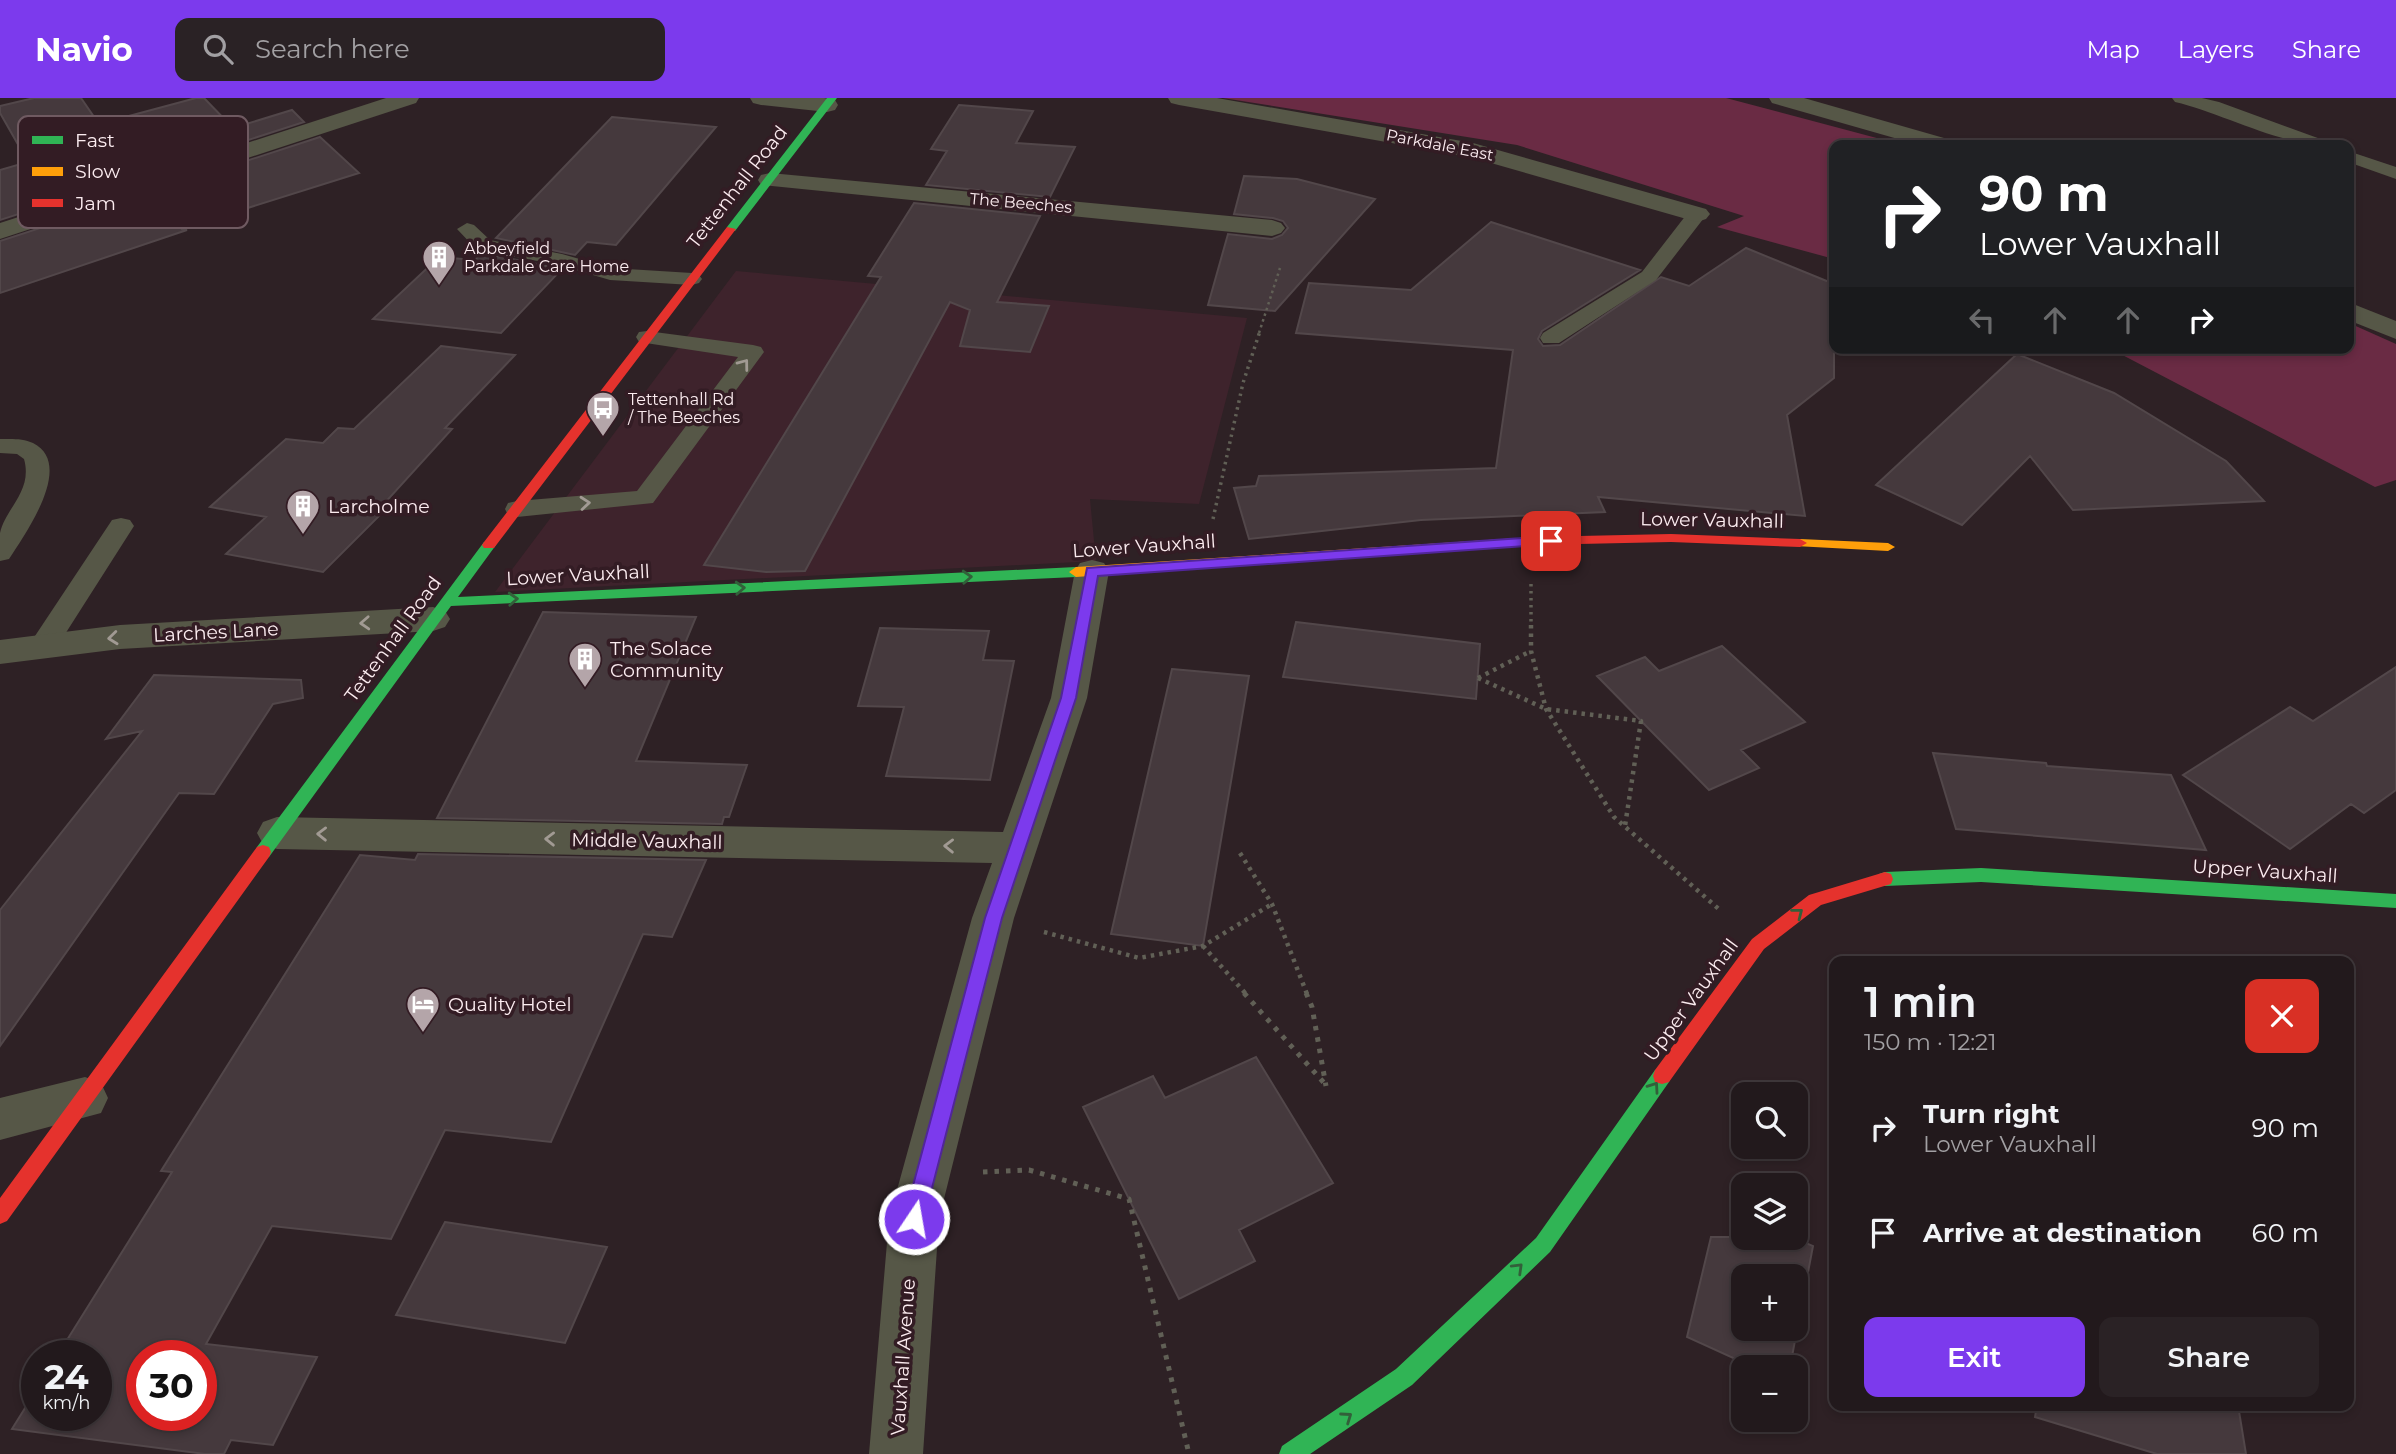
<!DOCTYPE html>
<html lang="en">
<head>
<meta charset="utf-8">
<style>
  :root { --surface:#22191c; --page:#2a2225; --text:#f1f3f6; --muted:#a2a0a3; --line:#3f383b; --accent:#7c3aed }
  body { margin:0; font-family:Montserrat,sans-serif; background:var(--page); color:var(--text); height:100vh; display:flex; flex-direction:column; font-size:26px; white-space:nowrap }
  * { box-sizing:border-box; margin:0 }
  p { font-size:23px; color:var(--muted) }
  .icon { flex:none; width:38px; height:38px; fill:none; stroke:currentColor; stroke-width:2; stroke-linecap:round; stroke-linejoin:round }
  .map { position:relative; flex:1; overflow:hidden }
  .drawer { position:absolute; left:1829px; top:858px; width:525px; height:455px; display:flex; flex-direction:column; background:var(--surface); border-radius:14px; box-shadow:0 4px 10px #0003,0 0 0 2px var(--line) }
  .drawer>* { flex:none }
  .hud { position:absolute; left:1829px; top:42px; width:525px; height:214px; border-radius:14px; box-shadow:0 4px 10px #0003,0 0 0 2px var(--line); background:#202124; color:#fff; overflow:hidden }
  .controls { position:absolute; left:1731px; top:984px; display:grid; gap:14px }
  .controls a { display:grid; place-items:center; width:77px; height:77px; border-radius:14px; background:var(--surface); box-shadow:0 4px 10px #0003,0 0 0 2px var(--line); font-size:35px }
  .speed { position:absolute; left:21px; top:1242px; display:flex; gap:14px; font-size:35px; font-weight:700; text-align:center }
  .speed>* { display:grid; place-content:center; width:91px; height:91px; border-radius:50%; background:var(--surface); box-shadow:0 4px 10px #0003,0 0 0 2px var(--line); line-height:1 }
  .speed small { font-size:18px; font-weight:400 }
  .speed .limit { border:10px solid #d22; background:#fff; color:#111 }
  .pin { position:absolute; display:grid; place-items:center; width:60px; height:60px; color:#fff; margin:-30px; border-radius:14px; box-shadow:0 4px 10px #0006 }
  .me { position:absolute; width:77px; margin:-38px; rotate:12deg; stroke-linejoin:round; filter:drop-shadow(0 0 5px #0008) }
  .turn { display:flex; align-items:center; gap:24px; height:147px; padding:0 35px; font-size:32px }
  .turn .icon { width:91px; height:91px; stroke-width:2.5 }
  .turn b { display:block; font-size:49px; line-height:60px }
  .lanes { display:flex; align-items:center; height:66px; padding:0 35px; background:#0003; justify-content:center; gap:35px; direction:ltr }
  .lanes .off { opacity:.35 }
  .round { display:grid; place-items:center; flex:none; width:74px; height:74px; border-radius:14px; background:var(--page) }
  .summary { display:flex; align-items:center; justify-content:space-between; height:119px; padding:0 35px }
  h1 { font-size:42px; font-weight:600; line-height:52px }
  .button { display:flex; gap:14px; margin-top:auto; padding:14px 35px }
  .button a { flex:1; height:80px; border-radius:14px; background:var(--accent); color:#fff; font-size:28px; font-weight:600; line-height:80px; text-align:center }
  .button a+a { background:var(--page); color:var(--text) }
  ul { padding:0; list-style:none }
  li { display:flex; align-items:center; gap:21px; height:105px; padding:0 35px }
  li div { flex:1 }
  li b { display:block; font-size:26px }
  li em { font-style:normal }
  header { display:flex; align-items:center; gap:42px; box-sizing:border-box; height:98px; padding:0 35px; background:var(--accent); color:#fff }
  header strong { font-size:33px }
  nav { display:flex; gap:38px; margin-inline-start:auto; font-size:24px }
  .search { width:490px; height:63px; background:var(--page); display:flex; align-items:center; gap:18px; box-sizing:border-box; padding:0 24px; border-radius:14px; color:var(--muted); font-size:26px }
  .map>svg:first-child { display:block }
  .built { fill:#3e232c }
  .green { fill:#6a2b44 }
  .building { fill:#45393d; stroke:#52474a; stroke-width:2; fill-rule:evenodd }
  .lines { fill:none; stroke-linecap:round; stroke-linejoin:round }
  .path-far3 { stroke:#616056; stroke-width:2.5; stroke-dasharray:2.5 3.5; stroke-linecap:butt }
  .path-far2 { stroke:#616056; stroke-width:3.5; stroke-dasharray:2.5 4.5; stroke-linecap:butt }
  .path-far1 { stroke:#616056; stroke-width:4.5; stroke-dasharray:3.5 5; stroke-linecap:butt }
  .path { stroke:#616056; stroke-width:5; stroke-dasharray:4.5 7; stroke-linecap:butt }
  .lane { fill:#565747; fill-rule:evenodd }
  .street { fill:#565747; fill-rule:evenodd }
  .fast { fill:#30b455; fill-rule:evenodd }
  .slow { fill:#ff9f0a; fill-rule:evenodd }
  .jam { fill:#e5322d; fill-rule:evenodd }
  .oneway { stroke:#a19a93 }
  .oneway2 { stroke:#32603a }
  .route { fill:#7c3aed; stroke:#51269a; stroke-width:2 }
  .labels { text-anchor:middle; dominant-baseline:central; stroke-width:7; stroke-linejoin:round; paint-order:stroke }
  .far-street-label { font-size:16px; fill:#fcecf0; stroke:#331c24 }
  .far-poi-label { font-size:16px; fill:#fcecf0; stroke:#331c24; text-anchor:start }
  .street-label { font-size:19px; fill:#fcecf0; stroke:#331c24 }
  .poi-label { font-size:19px; fill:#fcecf0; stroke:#331c24; text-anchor:start }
  .key { fill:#331c24; stroke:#6f5a61; stroke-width:2 }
  .key-label { font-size:19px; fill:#fcecf0 }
</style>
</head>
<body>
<header>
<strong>Navio</strong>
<div class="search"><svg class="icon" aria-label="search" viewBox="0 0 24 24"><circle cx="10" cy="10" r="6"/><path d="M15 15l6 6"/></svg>Search here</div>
<nav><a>Map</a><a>Layers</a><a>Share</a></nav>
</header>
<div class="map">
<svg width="2396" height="1356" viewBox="0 0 2396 1356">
  <rect width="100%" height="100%" fill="#2e2125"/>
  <path class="built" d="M736,173l511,47 -48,186 -109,-5 6,62 -601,31z"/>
  <path class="green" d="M1223,0h503l177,47h-69v114l-117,-32 27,-11 -227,-71z
    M2349,225l47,21v136l-21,7 -266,-139h239z"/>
  <path class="building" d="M34,0h47l18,26 97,-26h8l29,30 59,-18 12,12 -304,98v-50l28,-8 -28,-49v-7z
    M959,7l74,6 -17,32 59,4 -25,50 -124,-12 21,-34 -16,-2z
    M612,19l104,10 -100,118 -29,-3 -12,13 -79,-17z
    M320,39l39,36 -178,56 6,1 -187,63v-52z
    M1244,78l53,3 78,20 -100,112 -67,-6 20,-71 44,5 10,-4 6,-7 -5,-7 -10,-3 -39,-4z
    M914,105l126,13 -43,86 52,4 -19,46 -70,-6 10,-36 -20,-8 -145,269 -39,1 -62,-7 177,-288 -13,-1z
    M1491,124l149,48 -98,61 -4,8 5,7 17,-1 101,-68 28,9 57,-38 88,36v94l-47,37 18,101 -207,-19 7,15 -184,8 -172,19 -15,-51 22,-2 3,-10 237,-8 17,-118 -217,-17 13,-50 102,7z
    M481,155l81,16 -61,64 -128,-14 66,-62 36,3z
    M441,248l74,9 -70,73 7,1 -71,78 6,1 -64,64 -97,-18 40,-37 -56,-10 76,-68 37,4 15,-15 16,1z
    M2017,256l97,39 112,68 38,40 -191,9 -43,-54 -68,69 -86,-40z
    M543,514l153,5 -60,144 111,4 -18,52h-5l-2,7 -285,-6z
    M1296,524l184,22 -4,55 -193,-22z
    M880,530l109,3 -6,29 31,1 -24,119 -104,-4 18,-69 -46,-1z
    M1722,548l83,76 -64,28 18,18 -50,22 -112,-114 48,-19 14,14z
    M2396,569v123l-32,23 -13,-9 -61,45 -107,-74 107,-68 23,14z
    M1172,571l77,7 -46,270 -92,-12z
    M154,577l147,5 2,18 -30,6 -59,90 -35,-1 -179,253v-136l142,-179 -36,8z
    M1933,655l113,10 1,3 124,9 35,75 -250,-21z
    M418,756l288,6 -34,77 -29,-3 -92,208 -106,-12 -54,109 -119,-13 -66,118 111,13 -44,88 -42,-5 -7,14h-19l-193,-25 25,-40v27h59v-60h-39l115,-184 -11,-1 199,-316 55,5zM142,1258h59v60h-59z
    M1256,959l77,126 -94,47 16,31 -76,38 -96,-192 70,-31 12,22z
    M445,1124l162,25 -42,96 -169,-28z
    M1711,1139h81l21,9 -23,121h-37l-66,-30zM1743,1178h53v52h-53z
    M2037,1307h201l8,49h-89l-122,-37z"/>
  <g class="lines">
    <path class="path-far3" d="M1259,235l21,-65"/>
    <path class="path-far2" d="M1213,421l30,-136 17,-52
      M1531,486v43"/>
    <path class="path-far1" d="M1531,527v26l15,58 68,108 107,94
      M1478,580l68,31 95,12 -16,105
      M1478,580l53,-27
      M1240,755l32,51 35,90
      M1044,834l95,26 64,-12 69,-42
      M1203,848l43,48"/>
    <path class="path" d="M1244,895l81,91
      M1306,895l6,14 14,79
      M983,1074l46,-2 100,29 60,255"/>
    <path class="lane" d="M2172,0h30l17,4 107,39 3,4c-45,2 -107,-32 -154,-43z
      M2348,53l48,16v12l-48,-17z
      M1697,110l10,6 -51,66 -97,63h-16l-3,-5 3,-5 99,-61 48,-62z
      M467,125l7,2 16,15 72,14 49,14 81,5 7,2 3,4 -3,4 -7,2 -82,-5 -51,-15 -76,-14 -7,-2 -19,-20z
      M647,233l106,14 8,2 3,5 -111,151 -136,14 -9,-2 -3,-6 3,-6 9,-2 120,-10 101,-134 -99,-15 -3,-5 3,-5z
      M0,341c11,0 23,-1 33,4 42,21 -7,90 -24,116l-9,2c0,-8 0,-20 0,-28 6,-26 33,-42 24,-74l-7,-5 -17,-1z
      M121,420l9,2 4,6 -81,127 -10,2 -10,-2 -4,-7 4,-7 79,-119z"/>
    <path class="street" d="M386,0h33l-3,5 -416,136v-16z
      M750,0h74l11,2 3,5 -3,5 -8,2 -66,-7 -8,-2z
      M1168,0h49l256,45 233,66 4,5 -4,5 -9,3 -227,-65 -291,-52 -8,-2z
      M1769,0h35l147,42 4,5h-36l-147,-42z
      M770,75l502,47 9,3 4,5 -4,5 -9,3 -511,-51 -3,-5 3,-5z
      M2348,204l48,19v18l-48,-19z
      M1092,462l12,3 5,8 -22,127 -73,220 -75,301 -16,235h-54l20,-235 83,-301 20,-55 -715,-14 -14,-5 -6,-11 6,-11 14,-5 726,15 48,-134 24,-127 5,-8z
      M433,509l12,4 5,8 -5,8 -12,4 -313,18 -120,15v-24l120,-15z
      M85,979l16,6 7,15 -7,15 -101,27v-42z"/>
    <path class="fast" d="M827,0h10l-102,133h-8v-4z
      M489,443l7,4 -38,52 618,-30 7,5 -7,5 -625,29 -182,251h-12l-2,-5 2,-5 227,-305z
      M1981,770l415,26v14l-415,-26 -96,4 -6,-2 -2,-5 2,-5 6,-2z
      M1662,970l7,2 2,6 -2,6 -119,170 -138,133 -102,69h-31l3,-8 114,-77 140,-131 119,-168z"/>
    <path class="slow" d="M1533,439l7,4 -2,3 -462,33 -7,-5 7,-5z
      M1800,441l88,4 7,4 -7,4 -93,-5 -2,-3 2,-3z"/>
    <path class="jam" d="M727,129l9,2 -242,319h-10l-2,-3 2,-3z
      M1671,436l129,5 7,4 -7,4 -129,-5 -138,3 -7,-4 7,-4z
      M263,747l6,2 2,5 -2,5 -262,364 -7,3v-26l257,-351z
      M1885,774l6,2 2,5 -2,5 -70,21 -57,44 -95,133 -7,2 -7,-2 -2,-6 2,-6 97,-131 57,-44z"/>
  </g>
  <defs><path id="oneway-chevron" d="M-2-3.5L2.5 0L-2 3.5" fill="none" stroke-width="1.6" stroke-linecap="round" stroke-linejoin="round" transform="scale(1.75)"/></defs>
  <g class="oneway">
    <use href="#oneway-chevron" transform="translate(744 266) rotate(-53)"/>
    <use href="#oneway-chevron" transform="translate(585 405) rotate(-5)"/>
    <use href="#oneway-chevron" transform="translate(365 525) rotate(177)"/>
    <use href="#oneway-chevron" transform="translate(113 540) rotate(174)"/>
    <use href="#oneway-chevron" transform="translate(322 736) rotate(-179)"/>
    <use href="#oneway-chevron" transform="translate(550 741) rotate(-179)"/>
    <use href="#oneway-chevron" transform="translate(949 748) rotate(-179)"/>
  </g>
  <g class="oneway2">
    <use href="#oneway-chevron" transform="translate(967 479) rotate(-3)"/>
    <use href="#oneway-chevron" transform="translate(740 490) rotate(-3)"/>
    <use href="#oneway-chevron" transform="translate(513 501) rotate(-3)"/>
    <use href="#oneway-chevron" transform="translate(1798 815) rotate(-38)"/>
    <use href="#oneway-chevron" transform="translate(1654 989) rotate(-55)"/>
    <use href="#oneway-chevron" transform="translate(1518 1170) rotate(-44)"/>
    <use href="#oneway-chevron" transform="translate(1347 1319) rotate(-35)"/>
  </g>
  <path class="route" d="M1551,438l7,5 -2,3 -458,32 -22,122 -74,220 -78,301 -3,7 -7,3 -7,-3 -3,-7 81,-301 76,-220 26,-130z"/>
  <defs>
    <symbol id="building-pin" viewBox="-11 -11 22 30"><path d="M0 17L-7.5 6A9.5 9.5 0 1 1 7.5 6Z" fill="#b4a5a9" stroke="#331c24"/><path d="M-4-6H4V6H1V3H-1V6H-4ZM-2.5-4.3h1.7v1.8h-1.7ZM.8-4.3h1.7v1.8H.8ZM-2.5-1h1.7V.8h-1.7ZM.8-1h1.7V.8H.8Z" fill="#fff"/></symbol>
    <symbol id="bus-pin" viewBox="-11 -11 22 30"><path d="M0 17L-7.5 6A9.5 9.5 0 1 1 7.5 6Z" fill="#b4a5a9" stroke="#331c24"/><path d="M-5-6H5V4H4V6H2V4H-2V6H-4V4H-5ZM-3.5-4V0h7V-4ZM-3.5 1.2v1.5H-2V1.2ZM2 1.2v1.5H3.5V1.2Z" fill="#fff"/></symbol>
    <symbol id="hotel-pin" viewBox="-11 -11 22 30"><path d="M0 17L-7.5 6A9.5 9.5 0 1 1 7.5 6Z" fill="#b4a5a9" stroke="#331c24"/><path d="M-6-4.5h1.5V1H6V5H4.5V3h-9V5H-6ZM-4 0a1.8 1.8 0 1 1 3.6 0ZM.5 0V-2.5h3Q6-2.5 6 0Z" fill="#fff"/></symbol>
  </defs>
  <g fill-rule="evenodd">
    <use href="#building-pin" x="420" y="140" width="38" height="52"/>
    <use href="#bus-pin" x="584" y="291" width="38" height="52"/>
    <use href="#building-pin" x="284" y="389" width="38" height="52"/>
    <use href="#building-pin" x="566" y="542" width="38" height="52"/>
    <use href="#hotel-pin" x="404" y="887" width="38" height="52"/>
  </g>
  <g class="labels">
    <g class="far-street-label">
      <text transform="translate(1440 47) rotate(11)">Parkdale East</text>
      <text transform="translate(1021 105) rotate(5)">The Beeches</text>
    </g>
    <g class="far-poi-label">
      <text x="464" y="150">Abbeyfield<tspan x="464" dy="18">Parkdale Care Home</tspan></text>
      <text x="628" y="301">Tettenhall Rd<tspan x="628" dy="18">/ The Beeches</tspan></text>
    </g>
    <g class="street-label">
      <text transform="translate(737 89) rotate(-52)">Tettenhall Road</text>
      <text transform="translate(1712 422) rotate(1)">Lower Vauxhall</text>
      <text transform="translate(1144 448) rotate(-4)">Lower Vauxhall</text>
      <text transform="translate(578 477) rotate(-3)">Lower Vauxhall</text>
      <text transform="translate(216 534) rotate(-3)">Larches Lane</text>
      <text transform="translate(393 541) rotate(-54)">Tettenhall Road</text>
      <text transform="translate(647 743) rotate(1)">Middle Vauxhall</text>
      <text transform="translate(2265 773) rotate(4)">Upper Vauxhall</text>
      <text transform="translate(1691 902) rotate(-54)">Upper Vauxhall</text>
      <text transform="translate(903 1259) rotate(-86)">Vauxhall Avenue</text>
    </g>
    <g class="poi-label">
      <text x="328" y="408">Larcholme</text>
      <text x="610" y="550">The Solace<tspan x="610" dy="22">Community</tspan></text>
      <text x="448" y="906">Quality Hotel</text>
    </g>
  </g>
  <rect x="18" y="18" width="230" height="112" rx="10" class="key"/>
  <rect x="32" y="38" width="31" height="8" fill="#30b455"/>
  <rect x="32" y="69" width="31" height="9" fill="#ff9f0a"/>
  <rect x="32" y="101" width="31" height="8" fill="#e5322d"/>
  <g class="key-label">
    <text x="75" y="49">Fast</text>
    <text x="75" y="80">Slow</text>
    <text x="75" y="112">Jam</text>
  </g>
</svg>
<div class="controls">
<a><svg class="icon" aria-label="search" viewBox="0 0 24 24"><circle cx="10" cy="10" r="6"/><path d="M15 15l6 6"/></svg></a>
<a><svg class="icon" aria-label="layers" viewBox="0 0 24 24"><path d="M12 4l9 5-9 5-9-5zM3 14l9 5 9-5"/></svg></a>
<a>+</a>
<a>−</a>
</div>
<div class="speed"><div>24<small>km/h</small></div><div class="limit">30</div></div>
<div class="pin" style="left:1551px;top:443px;background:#d93025"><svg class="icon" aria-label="arrive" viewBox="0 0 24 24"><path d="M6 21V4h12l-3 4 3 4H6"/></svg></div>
<svg class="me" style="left:914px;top:1121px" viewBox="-20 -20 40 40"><circle r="17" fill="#7c3aed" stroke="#fff" stroke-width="3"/><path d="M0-11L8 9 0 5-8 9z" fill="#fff"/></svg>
<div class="hud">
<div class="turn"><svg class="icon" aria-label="right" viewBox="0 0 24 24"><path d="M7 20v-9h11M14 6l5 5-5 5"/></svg><div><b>90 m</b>Lower Vauxhall</div></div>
<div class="lanes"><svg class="icon off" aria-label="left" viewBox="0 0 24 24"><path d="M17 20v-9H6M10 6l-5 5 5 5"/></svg><svg class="icon off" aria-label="ahead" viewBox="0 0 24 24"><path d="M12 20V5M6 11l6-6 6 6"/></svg><svg class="icon off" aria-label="ahead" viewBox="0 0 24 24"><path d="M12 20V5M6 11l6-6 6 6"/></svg><svg class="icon" aria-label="right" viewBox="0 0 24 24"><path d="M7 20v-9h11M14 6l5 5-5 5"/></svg></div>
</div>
<section class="drawer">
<div class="summary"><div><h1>1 min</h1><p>150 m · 12:21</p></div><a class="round" style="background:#d93025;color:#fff"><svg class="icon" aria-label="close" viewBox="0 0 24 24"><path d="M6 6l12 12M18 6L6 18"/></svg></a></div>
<ul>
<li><svg class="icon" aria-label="right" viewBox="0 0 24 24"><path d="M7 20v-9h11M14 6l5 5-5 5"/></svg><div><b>Turn right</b><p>Lower Vauxhall</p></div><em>90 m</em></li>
<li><svg class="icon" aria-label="arrive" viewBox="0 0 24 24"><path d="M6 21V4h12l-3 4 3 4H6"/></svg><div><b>Arrive at destination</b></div><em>60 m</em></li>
</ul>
<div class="button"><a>Exit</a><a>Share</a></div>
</section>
</div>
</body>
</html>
